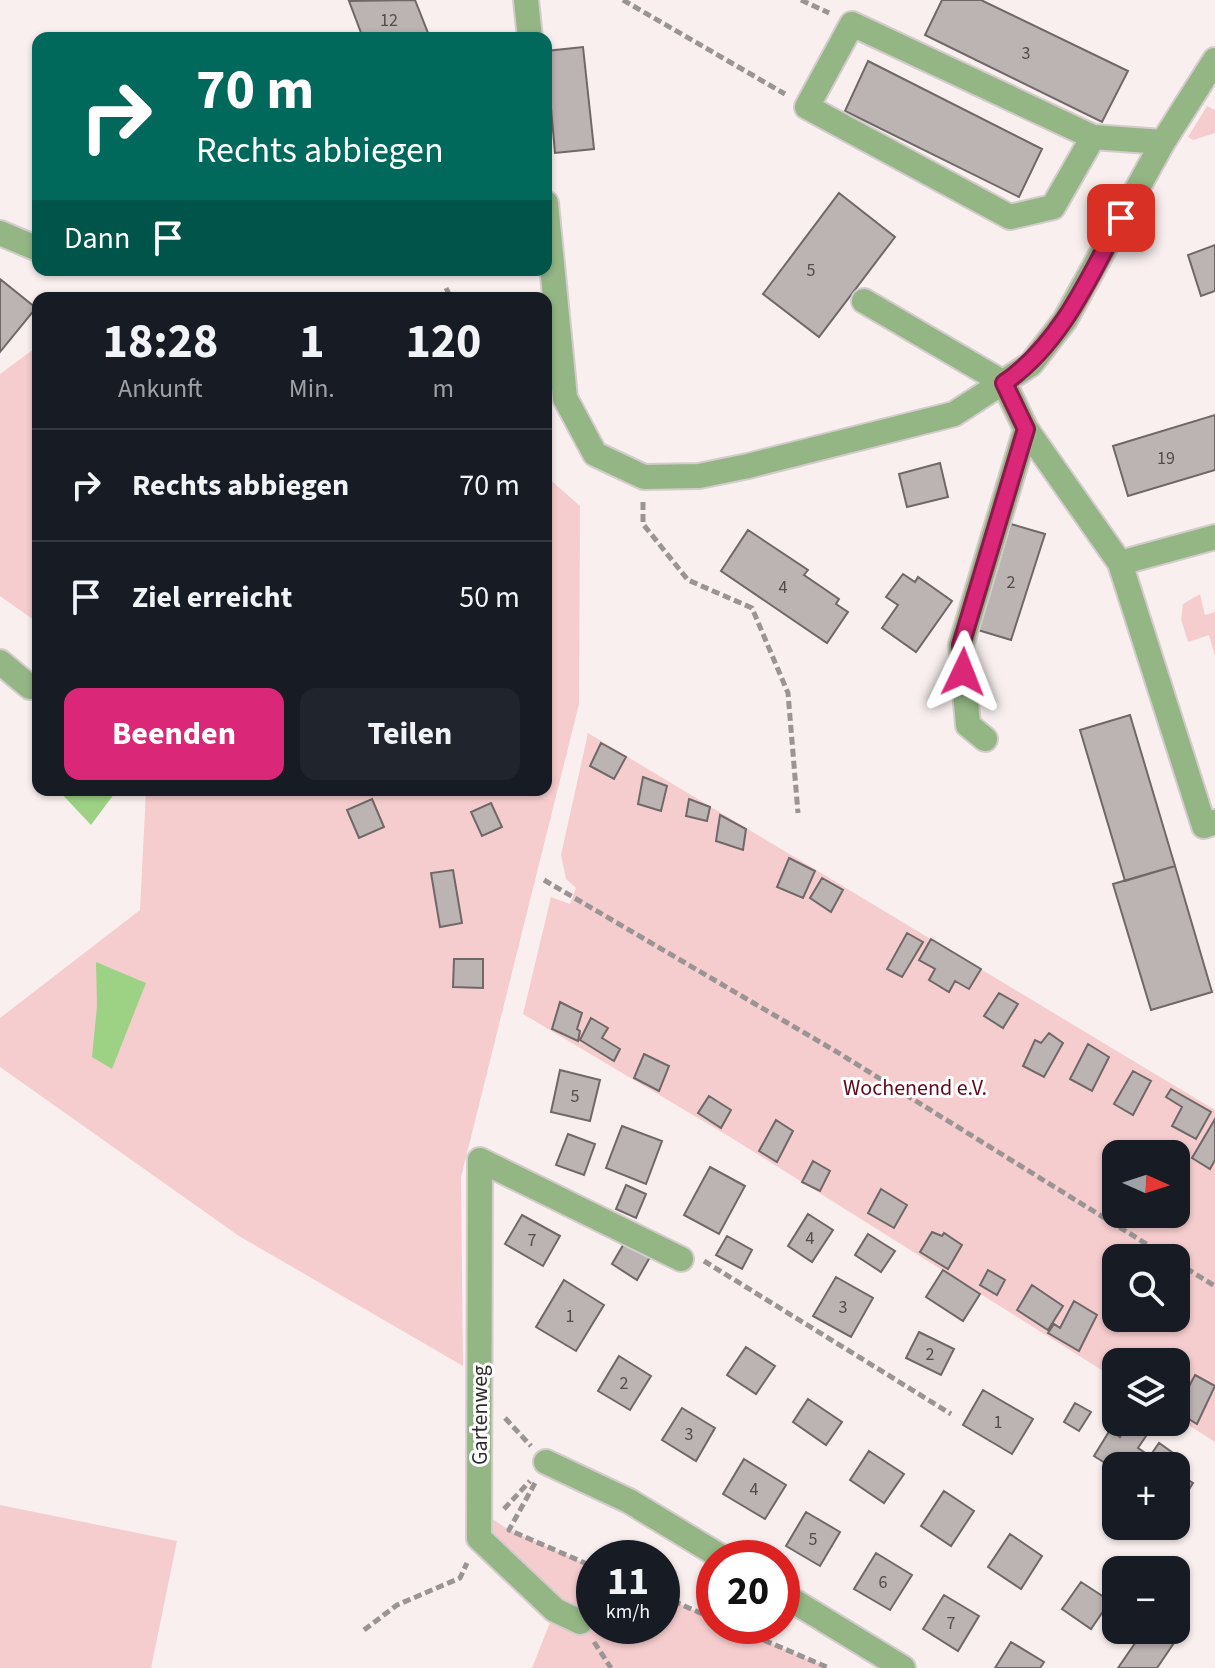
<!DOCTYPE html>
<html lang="de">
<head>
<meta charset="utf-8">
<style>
  :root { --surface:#171b24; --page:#20242c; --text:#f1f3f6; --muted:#9ea1a6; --line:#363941; --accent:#db2777 }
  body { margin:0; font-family:"Source Sans 3",sans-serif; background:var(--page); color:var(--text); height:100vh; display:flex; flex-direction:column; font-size:30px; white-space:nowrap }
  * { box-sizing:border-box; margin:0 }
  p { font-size:26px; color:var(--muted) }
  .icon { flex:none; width:44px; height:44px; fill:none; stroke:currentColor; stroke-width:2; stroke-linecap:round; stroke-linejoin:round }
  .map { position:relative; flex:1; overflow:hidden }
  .side { position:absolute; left:32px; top:292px; width:520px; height:504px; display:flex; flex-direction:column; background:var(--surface); border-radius:16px; box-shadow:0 2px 6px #0004 }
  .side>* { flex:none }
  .top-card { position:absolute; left:32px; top:32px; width:520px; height:244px; border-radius:16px; box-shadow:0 2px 6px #0004; background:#00695c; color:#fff; overflow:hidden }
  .needle { width:52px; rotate:93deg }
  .fabs { position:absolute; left:1102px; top:1140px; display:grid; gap:16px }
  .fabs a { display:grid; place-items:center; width:88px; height:88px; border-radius:16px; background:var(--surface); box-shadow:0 2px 6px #0004; font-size:40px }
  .speed { position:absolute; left:576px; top:1540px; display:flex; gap:16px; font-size:40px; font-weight:700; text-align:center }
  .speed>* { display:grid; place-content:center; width:104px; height:104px; border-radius:50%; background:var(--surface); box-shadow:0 2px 6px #0004; line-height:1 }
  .speed small { font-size:20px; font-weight:400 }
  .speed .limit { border:12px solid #d22; background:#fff; color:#111 }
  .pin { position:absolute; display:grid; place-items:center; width:68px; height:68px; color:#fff; margin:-34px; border-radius:16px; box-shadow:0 4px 12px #0006 }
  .me { position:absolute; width:88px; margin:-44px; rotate:2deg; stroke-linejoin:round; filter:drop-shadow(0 0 6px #0008) }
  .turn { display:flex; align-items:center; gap:28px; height:168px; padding:0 32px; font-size:36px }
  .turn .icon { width:104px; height:104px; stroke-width:2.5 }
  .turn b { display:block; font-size:56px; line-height:68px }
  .then { display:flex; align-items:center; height:76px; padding:0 32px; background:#0003; gap:16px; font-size:30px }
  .eta { display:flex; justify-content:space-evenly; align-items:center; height:136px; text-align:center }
  .eta b { font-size:48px; font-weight:700; line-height:56px }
  .primary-button { display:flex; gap:16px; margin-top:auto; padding:16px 32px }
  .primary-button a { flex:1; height:92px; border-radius:16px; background:var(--accent); color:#fff; font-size:32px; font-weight:700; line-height:92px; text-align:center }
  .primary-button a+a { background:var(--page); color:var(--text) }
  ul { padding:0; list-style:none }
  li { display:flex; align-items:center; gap:24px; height:112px; padding:0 32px; border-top:2px solid var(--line) }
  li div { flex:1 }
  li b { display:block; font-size:30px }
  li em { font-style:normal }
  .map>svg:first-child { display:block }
  .green { fill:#f6cdce; fill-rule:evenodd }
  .water { fill:#9dd285 }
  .building { fill:#bcb3b3; stroke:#706868; stroke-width:2 }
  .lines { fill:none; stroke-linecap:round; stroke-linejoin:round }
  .minor-casing { stroke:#d4cccc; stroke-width:28 }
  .path { stroke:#9b9494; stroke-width:5; stroke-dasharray:8 4; stroke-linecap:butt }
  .minor { stroke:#93b684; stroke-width:24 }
  .route-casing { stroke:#8e194d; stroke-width:20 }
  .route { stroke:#db2777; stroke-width:14 }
  .labels { text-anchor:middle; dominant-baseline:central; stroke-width:6; stroke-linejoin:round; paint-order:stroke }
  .number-label { font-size:18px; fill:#524d4d }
  .park-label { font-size:22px; fill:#61091d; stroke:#fff }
  .street-label { font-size:22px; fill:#2e2b2b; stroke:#fff }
</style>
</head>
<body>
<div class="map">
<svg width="1215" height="1668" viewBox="0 0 1215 1668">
  <rect width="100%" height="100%" fill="#f9efef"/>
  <path class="green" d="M1207,106l8,4v23l-22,7 -5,-3z
    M38,346v277l-38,-27v-222z
    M546,476l34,30 -1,198 -118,473 2,189 -224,-130 -239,-169v-49l140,-108 6,-120h400z
    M1200,594l5,21 10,-3v44l-6,-21 -21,7 -7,-23 2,-15z
    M588,733l627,377v332l-39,-25v-55h-60v17l-386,-242 -207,-123 28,-117 19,7 6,-16 -10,-9 -5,-24zM1116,1154h60v60h-60zM1116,1258h60v60h-60z
    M0,1505l177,36 -26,127h-151z
    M479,1510l30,20 85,37v59h68v-30l52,23v7h17l98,42h-297l23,-58 -76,-72z"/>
  <path class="water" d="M58,790h59l-26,35z
    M96,962l50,21 -34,86 -20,-12 5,-51z"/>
  <path class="building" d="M415,0l15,38h-67l-14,-37z
    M942,0h39l147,71 -26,51 -177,-87z
    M583,47l11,102 -39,4 -9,-102z
    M868,61l174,88 -23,48 -174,-86z
    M839,193l56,44 -76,100 -56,-43z
    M1215,245v46l-14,5 -13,-41z
    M0,279l36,29 -36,44z
    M1215,415v55l-87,26 -15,-50z
    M940,463l8,34 -41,10 -8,-33z
    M1011,524l34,10 -34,106 -33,-10z
    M748,530l60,40 -4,5 35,24 -3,5 12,8 -21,31 -106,-72z
    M903,574l12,8 3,-5 34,24 -36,51 -34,-24 16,-23 -12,-8z
    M1130,715l45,151 -50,15 -45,-151z
    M601,743l25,14 -12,22 -24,-13z
    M643,777l24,9 -6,25 -23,-7z
    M372,799l12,28 -25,11 -12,-28z
    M689,799l21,8 -3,14 -21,-5z
    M491,803l11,24 -20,9 -11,-24z
    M720,815l26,14 -3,21 -27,-9z
    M789,858l26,13 -12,27 -26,-11z
    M1175,866l37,126 -61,18 -38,-126z
    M453,870l9,53 -22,4 -9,-54z
    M822,878l21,12 -12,22 -21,-14z
    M907,933l16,9 -21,35 -15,-8z
    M931,939l50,30 -12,20 -14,-8 -6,11 -20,-12 6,-11 -16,-9z
    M454,959h29v29l-30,-1z
    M999,993l19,11 -15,24 -19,-12z
    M560,1002l22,11 -5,16 3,2 -2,10 -26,-12z
    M591,1018l17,10 -6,10 18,11 -6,12 -34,-21z
    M1049,1033l14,10 -19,34 -21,-11 12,-26 6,3z
    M1088,1044l21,13 -17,34 -22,-12z
    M644,1054l25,12 -10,25 -25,-13z
    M560,1070l40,10 -10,41 -39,-9z
    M1133,1071l18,10 -18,34 -19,-11z
    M1171,1089l40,23 -15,27 -24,-13 10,-19 -16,-10z
    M709,1096l22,14 -10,18 -23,-15z
    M1215,1119v41l-5,9 -18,-11z
    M776,1120l17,11 -16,31 -18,-11z
    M622,1126l40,15 -16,43 -40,-16z
    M568,1134l27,10 -11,31 -28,-10z
    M813,1161l17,10 -10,20 -18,-9z
    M710,1167l35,19 -26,48 -35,-19z
    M626,1185l20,9 -10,24 -20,-9z
    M881,1189l26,16 -13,23 -26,-15z
    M808,1214l25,16 -21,32 -24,-16z
    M522,1215l38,21 -17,30 -38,-22z
    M932,1232l10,4 2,-3 18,12 -14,24 -28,-17z
    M868,1234l27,17 -14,21 -26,-17z
    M727,1236l25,14 -10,19 -26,-14z
    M625,1242l25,15 -13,23 -25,-16z
    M943,1270l37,24 -17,27 -37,-24z
    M988,1270l17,10 -8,15 -17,-10z
    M836,1277l37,21 -22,39 -38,-21z
    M564,1280l40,25 -28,46 -40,-24z
    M1032,1285l31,21 -15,24 -31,-20z
    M1074,1301l23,14 -18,36 -31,-18 6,-9 6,4z
    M919,1332l35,17 -13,26 -35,-17z
    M746,1347l29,19 -19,28 -29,-19z
    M619,1356l32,20 -21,34 -32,-19z
    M1195,1375l20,11 -18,38 -21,-13z
    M983,1390l50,29 -21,35 -49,-29z
    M808,1399l34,23 -16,23 -33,-23z
    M1075,1403l16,9 -12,19 -15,-9z
    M682,1408l33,20 -19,33 -34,-21z
    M1128,1424l18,12 -8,12 12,8 9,-13 17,12 -7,11h-53v4l-22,-14 16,-26 10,7z
    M869,1451l35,23 -20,29 -34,-23z
    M744,1459l42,26 -21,34 -42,-25z
    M1176,1472l17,11 -16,25h-1z
    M944,1491l30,20 -23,35 -30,-20z
    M806,1512l34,20 -20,34 -34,-20z
    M1010,1534l32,22 -21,33 -33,-22z
    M876,1553l36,22 -22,35 -36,-21z
    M1081,1582l29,19 -19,28 -29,-20z
    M944,1595l35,21 -21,35 -35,-22z
    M1144,1630h30l6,4 -23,34h-39z
    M1011,1642l33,20 -4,6h-45z"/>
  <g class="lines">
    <defs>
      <path id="minor" d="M526,0l4,38
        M1093,137l-40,70 -43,10 -203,-110 45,-83 241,113 70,5
        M546,203l19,195 30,56 49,23 55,-1 49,-10 206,-52 77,-50 34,-44 98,-178 52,-82
        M0,233l38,16
        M864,301l140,82 22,46 94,134 84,263 11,-4
        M1120,563l95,-26
        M0,662l30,25
        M985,739l-17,-14 -7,-80 65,-216
        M546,1462l83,39 94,57
        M782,1594l121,74
        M580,1622l-25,-12 -76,-72 1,-378 201,99"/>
    </defs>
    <use href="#minor" class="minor-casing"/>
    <path class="path" d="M623,0l162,94
      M801,0l28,13
      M446,288l5,10
      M643,502v22l45,56 64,28 36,85 10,120
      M544,880l293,172 332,206
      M704,1261l247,153
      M1176,1262l39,24
      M505,1418l26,28
      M535,1483l-26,47 85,37
      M504,1509l26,-28
      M662,1596l52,23
      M731,1626l98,42
      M364,1630l33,-25 63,-27 7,-15
      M594,1642l17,26"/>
    <use href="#minor" class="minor"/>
  </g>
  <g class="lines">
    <defs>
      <path id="route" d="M963,672l-2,-27 65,-216 -22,-46c57,-39 85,-105 117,-165"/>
    </defs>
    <use href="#route" class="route-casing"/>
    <use href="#route" class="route"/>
  </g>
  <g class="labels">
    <g class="number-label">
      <text x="389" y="20">12</text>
      <text x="1026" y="53">3</text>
      <text x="811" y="270">5</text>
      <text x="1166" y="458">19</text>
      <text x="1011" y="582">2</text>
      <text x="783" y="587">4</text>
      <text x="575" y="1096">5</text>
      <text x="810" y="1238">4</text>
      <text x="532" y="1240">7</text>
      <text x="843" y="1307">3</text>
      <text x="570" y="1316">1</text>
      <text x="930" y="1354">2</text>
      <text x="624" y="1383">2</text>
      <text x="998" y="1422">1</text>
      <text x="689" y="1434">3</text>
      <text x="754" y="1489">4</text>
      <text x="813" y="1539">5</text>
      <text x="883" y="1582">6</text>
      <text x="951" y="1623">7</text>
    </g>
    <g class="park-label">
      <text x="915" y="1088">Wochenend e.V.</text>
    </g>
    <g class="street-label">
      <text transform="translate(480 1415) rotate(-90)">Gartenweg</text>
    </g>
  </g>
</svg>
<div class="fabs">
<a><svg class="needle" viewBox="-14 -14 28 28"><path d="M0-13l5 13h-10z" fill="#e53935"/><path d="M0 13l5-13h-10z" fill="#9ea1a6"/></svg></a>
<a><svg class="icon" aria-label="search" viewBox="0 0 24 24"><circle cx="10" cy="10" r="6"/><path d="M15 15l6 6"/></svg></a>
<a><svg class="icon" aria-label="layers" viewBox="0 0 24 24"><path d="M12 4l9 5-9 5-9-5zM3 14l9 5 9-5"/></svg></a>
<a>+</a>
<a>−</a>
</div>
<div class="speed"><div>11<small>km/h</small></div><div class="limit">20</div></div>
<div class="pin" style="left:1121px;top:218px;background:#d93025"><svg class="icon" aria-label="arrive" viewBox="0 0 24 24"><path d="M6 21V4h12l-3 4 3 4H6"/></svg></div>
<svg class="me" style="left:963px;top:672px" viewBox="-20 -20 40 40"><path d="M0-17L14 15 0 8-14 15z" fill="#db2777" stroke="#fff" stroke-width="4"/></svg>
<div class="top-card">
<div class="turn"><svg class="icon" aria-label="right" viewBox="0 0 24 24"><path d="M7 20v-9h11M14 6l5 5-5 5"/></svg><div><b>70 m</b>Rechts abbiegen</div></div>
<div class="then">Dann<svg class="icon" aria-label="arrive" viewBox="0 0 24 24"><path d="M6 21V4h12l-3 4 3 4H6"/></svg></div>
</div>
<section class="side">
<div class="eta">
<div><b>18:28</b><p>Ankunft</p></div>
<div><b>1</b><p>Min.</p></div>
<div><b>120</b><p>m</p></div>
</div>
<ul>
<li><svg class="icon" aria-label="right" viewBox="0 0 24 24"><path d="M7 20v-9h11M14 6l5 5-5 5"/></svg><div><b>Rechts abbiegen</b></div><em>70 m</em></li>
<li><svg class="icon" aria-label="arrive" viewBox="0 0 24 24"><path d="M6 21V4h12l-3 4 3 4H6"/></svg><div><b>Ziel erreicht</b></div><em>50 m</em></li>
</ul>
<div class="primary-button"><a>Beenden</a><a>Teilen</a></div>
</section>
</div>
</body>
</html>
